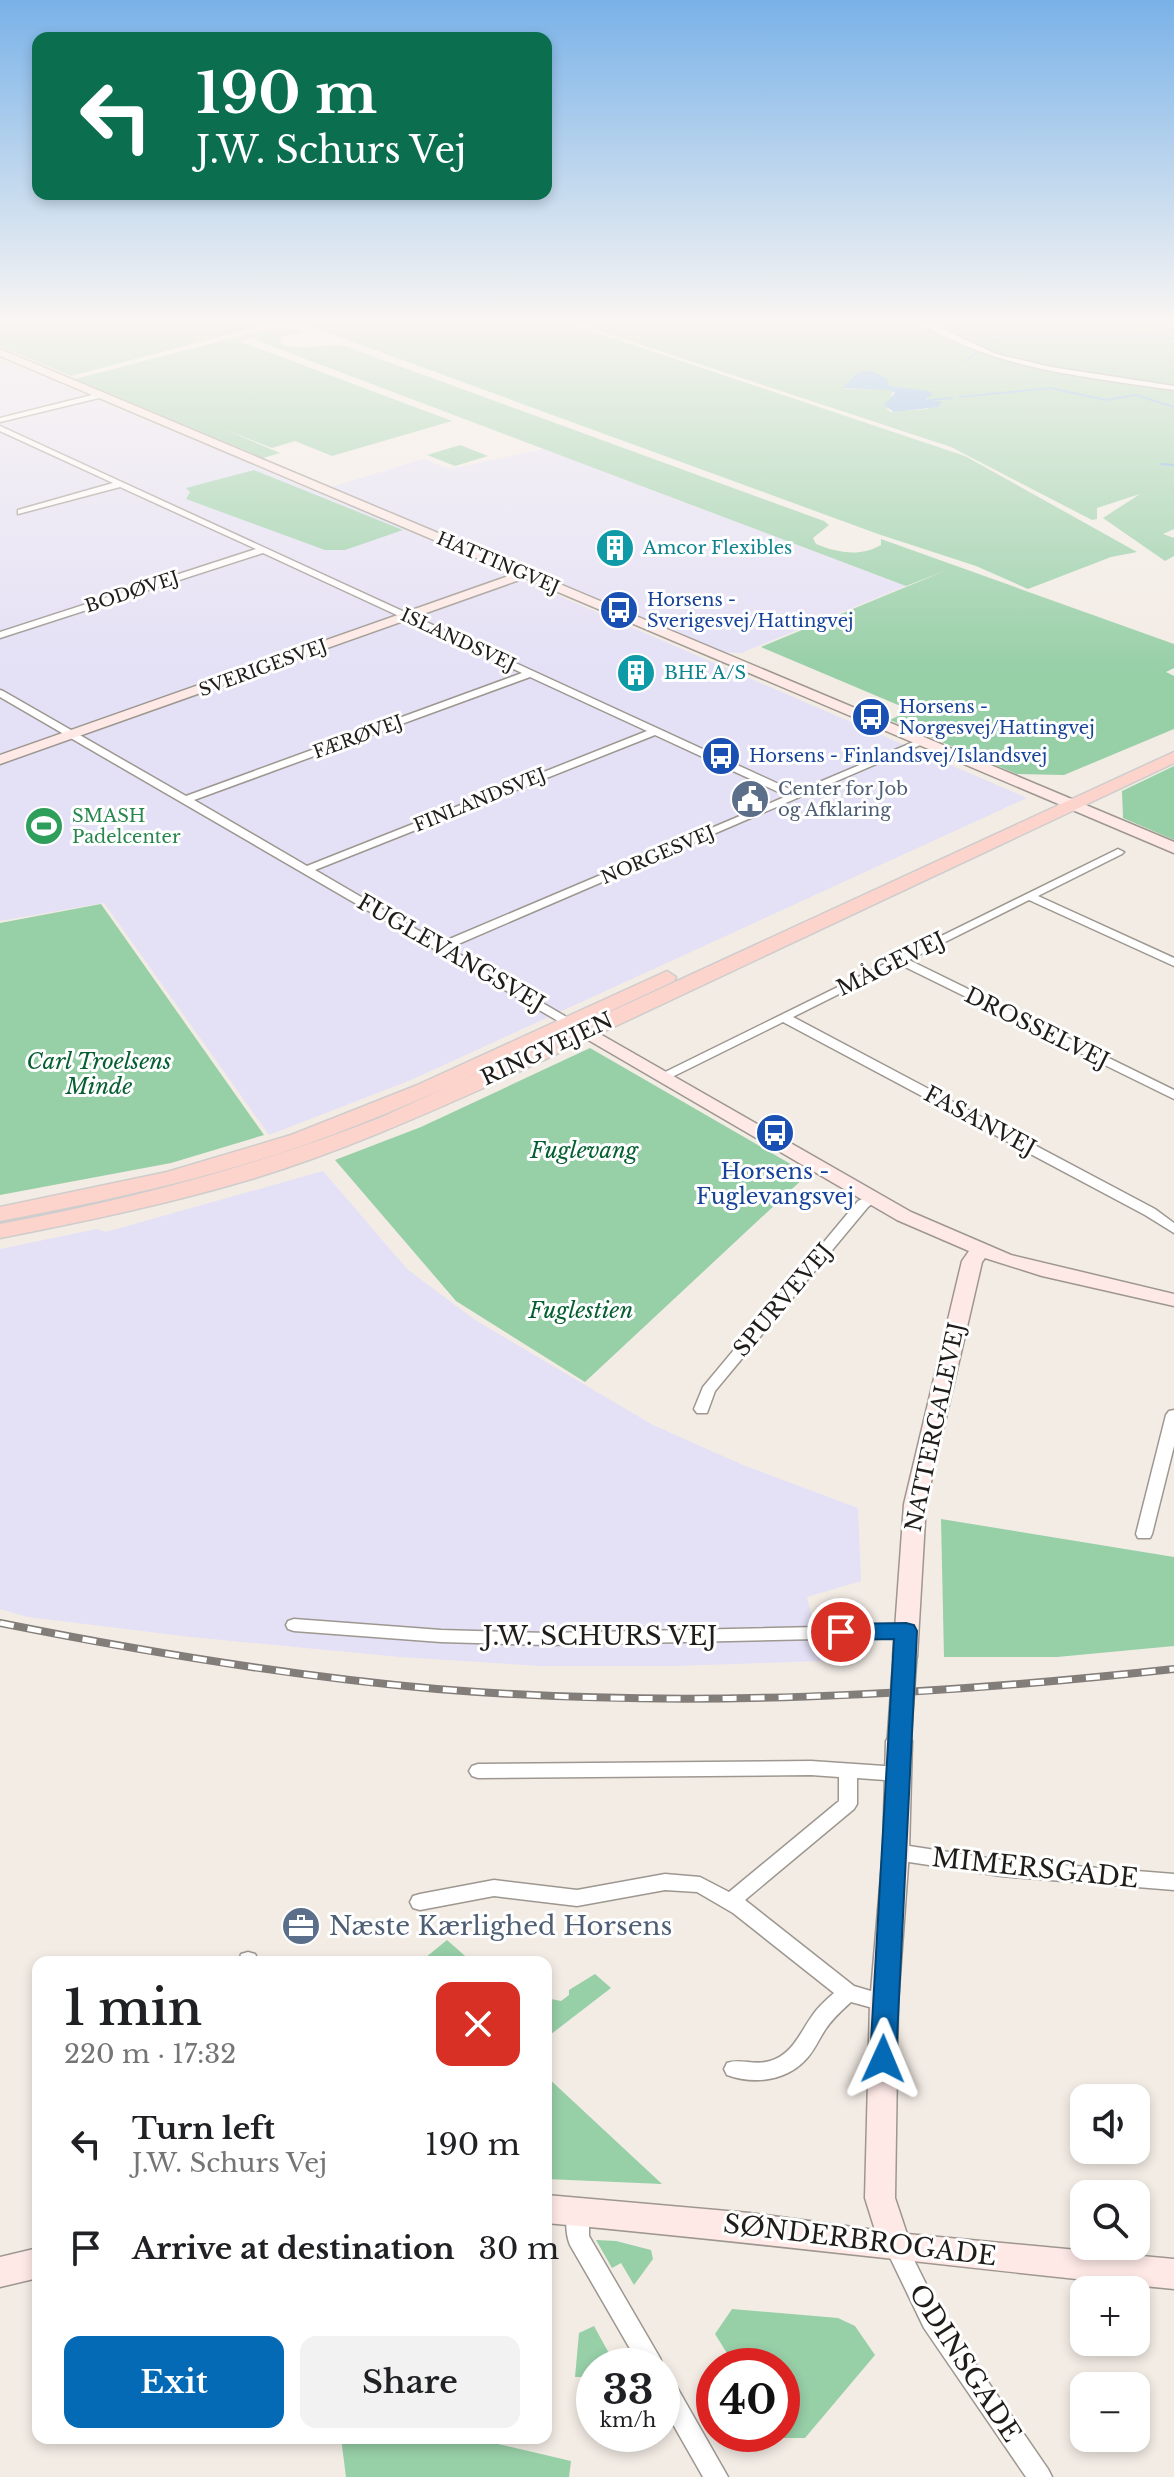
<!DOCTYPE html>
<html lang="en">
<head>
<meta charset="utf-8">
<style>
  :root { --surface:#fff; --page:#f2f2f2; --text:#202124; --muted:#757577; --accent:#056ab6 }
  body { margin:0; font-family:"Libre Baskerville",serif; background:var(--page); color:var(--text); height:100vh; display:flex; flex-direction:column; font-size:30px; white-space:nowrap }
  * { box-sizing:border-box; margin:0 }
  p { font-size:26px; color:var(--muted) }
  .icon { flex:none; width:44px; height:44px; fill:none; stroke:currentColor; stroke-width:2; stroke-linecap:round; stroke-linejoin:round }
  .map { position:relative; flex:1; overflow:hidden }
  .sheet { position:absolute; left:32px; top:1956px; width:520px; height:488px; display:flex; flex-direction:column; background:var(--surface); border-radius:16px; box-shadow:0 4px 12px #0003 }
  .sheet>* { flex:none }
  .hud { position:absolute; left:32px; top:32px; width:520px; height:168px; border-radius:16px; box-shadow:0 4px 12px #0003; background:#0b6e4f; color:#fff; overflow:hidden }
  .tools { position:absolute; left:1070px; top:2084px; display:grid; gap:16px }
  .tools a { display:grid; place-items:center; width:80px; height:80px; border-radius:16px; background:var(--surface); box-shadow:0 4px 12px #0003; font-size:40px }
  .speed { position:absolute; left:576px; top:2348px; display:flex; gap:16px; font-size:40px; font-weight:700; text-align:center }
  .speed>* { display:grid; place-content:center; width:104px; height:104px; border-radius:50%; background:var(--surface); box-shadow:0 4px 12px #0003; line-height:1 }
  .speed small { font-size:20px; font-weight:400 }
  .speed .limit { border:12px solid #d22; background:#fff; color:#111 }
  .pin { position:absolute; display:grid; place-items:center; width:68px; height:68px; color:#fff; margin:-34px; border:4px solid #fff; border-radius:50%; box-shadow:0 2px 8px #0007 }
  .me { position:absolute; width:88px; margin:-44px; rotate:1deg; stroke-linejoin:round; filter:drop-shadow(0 0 6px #0008) }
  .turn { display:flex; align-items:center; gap:28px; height:168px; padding:0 32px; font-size:36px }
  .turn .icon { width:104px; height:104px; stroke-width:2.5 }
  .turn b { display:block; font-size:56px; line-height:68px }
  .round { display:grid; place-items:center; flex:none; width:84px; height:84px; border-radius:16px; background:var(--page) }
  .summary { display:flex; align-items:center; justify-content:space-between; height:136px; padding:0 32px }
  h1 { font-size:48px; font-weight:600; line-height:60px }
  .button { display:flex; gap:16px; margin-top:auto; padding:16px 32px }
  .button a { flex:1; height:92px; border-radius:16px; background:var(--accent); color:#fff; font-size:32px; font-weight:600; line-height:92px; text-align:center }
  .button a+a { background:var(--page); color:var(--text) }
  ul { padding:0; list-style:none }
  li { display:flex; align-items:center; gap:24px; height:104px; padding:0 32px }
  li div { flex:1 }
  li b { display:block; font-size:30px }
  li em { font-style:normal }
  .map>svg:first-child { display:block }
  .industrial { fill:#e4e0f6 }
  .green { fill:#97cfa7; fill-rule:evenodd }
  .water { fill:#72aee7 }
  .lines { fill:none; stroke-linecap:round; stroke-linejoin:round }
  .stream { stroke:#72aee7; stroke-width:2 }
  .street-casing { stroke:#9d9790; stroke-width:3 }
  .secondary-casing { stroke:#9d9790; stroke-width:3 }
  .primary-casing { stroke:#cecdcd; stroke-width:3 }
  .street { fill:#fff; fill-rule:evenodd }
  .secondary { fill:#fee9e6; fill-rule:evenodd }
  .primary { fill:#fcd4cc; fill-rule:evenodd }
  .rail-casing { stroke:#827d79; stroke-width:8 }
  .rail { stroke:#fff; stroke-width:5; stroke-dasharray:14; stroke-linecap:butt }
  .secondary-bridge-casing { stroke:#9d9790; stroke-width:26; stroke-linecap:butt }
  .secondary-bridge { stroke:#fee9e6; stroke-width:23 }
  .route { fill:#056ab6; stroke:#034576; stroke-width:2 }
  .labels { text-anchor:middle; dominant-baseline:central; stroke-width:6; stroke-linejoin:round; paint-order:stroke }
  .far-culture-label { font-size:18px; fill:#0d838f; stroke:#fff; text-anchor:start }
  .far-street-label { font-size:18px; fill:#1f1c1a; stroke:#fff }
  .far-transit-label { font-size:18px; fill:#164399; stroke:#fff; text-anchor:start }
  .far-service-label { font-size:18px; fill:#4e5e75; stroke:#fff; text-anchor:start }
  .far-leisure-label { font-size:18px; fill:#27864d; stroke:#fff; text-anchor:start }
  .street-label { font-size:22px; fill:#1f1c1a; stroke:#fff }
  .park-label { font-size:22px; font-style:italic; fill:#055f31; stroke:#fff }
  .transit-label { font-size:22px; fill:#164399; stroke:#fff }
  .near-street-label { font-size:26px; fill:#1f1c1a; stroke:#fff }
  .near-service-label { font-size:26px; fill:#4e5e75; stroke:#fff; text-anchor:start }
</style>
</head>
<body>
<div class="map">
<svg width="1174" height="2477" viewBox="0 0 1174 2477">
  <rect width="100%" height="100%" fill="#f3ece5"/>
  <path class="industrial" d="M0,359l381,160 646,279 -616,282 -142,55 -165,-232 -104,18z
    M544,449l362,137 -165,67 -21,-1 -389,-165 92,-28 27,10z
    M323,1171l84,98 68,51 178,105 90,40 115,43 3,73 -54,16 15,64 -149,5h-132l-141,-9 -209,-20 -163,-20 -28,-8v-360l97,-20 9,3z"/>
  <path class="green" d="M0,324h268l-197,52 -71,-30z
    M304,324h267l394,132 172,96 -26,5 -83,32 -52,-23 -98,-32z
    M578,324h596v205l-11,5 11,4v18l-9,5 -62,-43 37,-24 -43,14v11l-5,1 -141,-73zM856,376l40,13h18l15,11 -1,9 -37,3 -4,-3 6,-18c-16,-7 -33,1 -50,-3z
    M283,325l22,7 -24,5 -1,6c21,10 42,0 64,3l480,175 5,4 -16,13 3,6c22,9 44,13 65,1v-6l293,105v24l-8,4 8,4v53l-110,46 -47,-1 -127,-54 20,-10 -149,-63 186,-77 -41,16 -656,-248 -9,4 211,79 -120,35 -37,-15 -23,7 -51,-20 59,25 -17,5 -188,-79z
    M460,445l28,11 -33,10 -28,-11z
    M254,470l149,60 -58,20h-20l-139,-51 4,-7 -4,-4z
    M1174,766v74l-51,-22 -1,-27z
    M101,904l163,231 -93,28 -171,32v-272z
    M590,1048l218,126 -223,208 -129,-81 -121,-141 86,-33z
    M941,1519l233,38v89l-117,11h-113z
    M447,1940l25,22h-52z
    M595,1974l16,14 -65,50v-40l15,3 8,-6v-5z
    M546,2076l116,108 -116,-5z
    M596,2240l20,1 35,9 2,9 -19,26 -13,-22 -9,5z
    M732,2309l106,9 17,8 20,29 -70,83h-26l-2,-4h5v-68h-47l-20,-32z
    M594,2326l22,40h-22v22l-10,1 -1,-12h-8l4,-44z
    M341,2438h131l99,23 -2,16h-223z"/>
  <path class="water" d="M872,371l15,8 1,7 42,5 2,4 -6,4 16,3 -4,5 -44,5 -10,-7 11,-12 -4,-3 -49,-2 17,-16z"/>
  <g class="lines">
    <path class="stream" d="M981,349l3,-5 21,-7 141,-1 28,3
      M967,360l10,-7
      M960,397l90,-9 56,12 30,-5 38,12
      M929,400l23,-2
      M1161,464l13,1"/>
    <defs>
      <path id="street" d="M922,324h10l64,30 55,13 123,19v4c-86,-13 -176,-20 -252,-66z
        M100,393h3v4l-103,25v-4z
        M0,426l796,366 120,-51 9,2 -476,205 126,74 -6,4 -4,-1 -565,-328v-7l3,1 183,105 336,-123 -259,-120 -263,85v-6l256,-83 -136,-62 -102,27v-4l95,-27 -113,-52zM530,677l117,54 -340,135 -113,-66zM655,735l132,61 -347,147 -125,-73z
        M1118,849l6,3 -2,2 -84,42 136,62v8l-145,-66 -120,60 265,130v9l-275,-135 -106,53 362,192 19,14v10l-29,-18 -362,-193 -115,57 -5,1 -6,-4z
        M873,1194l7,4 -12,9 -153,184 -8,22h-10l-3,-4 9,-22 155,-186z
        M1174,1410v36l-22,88 -2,4h-12l-2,-4 30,-119 3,-4z
        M294,1619l147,11 107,3 358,-8 6,2 3,4 -3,4 -6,2 -358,8 -107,-3 -147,-11 -6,-2 -2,-4 2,-4z
        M811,1761l88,6 6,2 3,5 -3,5 -6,2 -42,-3v26l-3,5 -109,91 109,86 37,11 3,6 -3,6 -7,2 -33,-9c-10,9 -19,17 -26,28 -6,9 -10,19 -17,27 -20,24 -53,28 -81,18l-3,-6 3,-6c13,-5 28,3 43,-2 22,-6 30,-28 42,-45 6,-9 14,-16 22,-23l-101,-80 -36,-21 -32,-2 -88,16 -83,-10 -74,14 -7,-2 -3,-6 3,-6 7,-2 74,-14 83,10 88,-16 35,3 29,15 110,-91v-24l-28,-2 -333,3 -6,-2 -3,-5 3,-5 6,-2z
        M896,1844l105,16 173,14v16l-173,-14 -105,-16 -7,-3 -2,-5 2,-5z
        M248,1952l7,2 4,8h-20l2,-8z
        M578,2200l8,3 3,7v26l71,122 3,8 -1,3v-3h-22l-70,-121c-5,-12 -5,-30 0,-42z
        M896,2237l8,3 36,72 108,157 4,8h-26l-102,-149 -39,-81 3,-7z
        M662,2372l8,3 58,102h-25l-41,-72z"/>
      <path id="secondary" d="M0,349l1174,493v11l-649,-275 -525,186v-9l514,-181 -514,-218z
        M572,1018l339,194 100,43 163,39v12l-132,-30 -57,-18 -3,4 -56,242 -9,153 -3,6 -9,3 -9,-3 -3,-6 11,-153 58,-243 7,-10 -72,-31 -331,-193 -3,-4 3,-4z
        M899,1731l9,3 4,7 -3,111 -11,151 -3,195 12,36 267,25v30c-210,-21 -418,-47 -628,-66v-28l204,18 125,17 -10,-32 5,-195 13,-151 3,-111 4,-7z
        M38,2248v30l-38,9v-30z"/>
      <path id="primary" d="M1174,752v11l-675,318c-80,36 -160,71 -244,97 -83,25 -169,43 -255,60v-14c132,-25 257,-58 382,-107z
        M667,971l9,6 -2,4c-122,56 -241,118 -367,163 -100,35 -203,57 -307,77v-14l167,-35 124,-37 124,-49z"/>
    </defs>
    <use href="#street" class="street-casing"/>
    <use href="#secondary" class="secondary-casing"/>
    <use href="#primary" class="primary-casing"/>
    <use href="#street" class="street"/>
    <use href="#secondary" class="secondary"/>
    <use href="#primary" class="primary"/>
    <defs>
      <path id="rail" d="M0,1623c145,29 290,53 437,66 246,20 492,7 737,-20"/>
    </defs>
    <use href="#rail" class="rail-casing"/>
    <use href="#rail" class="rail"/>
    <defs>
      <path id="secondary-bridge" d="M899,1741l6,-84"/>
    </defs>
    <use href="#secondary-bridge" class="secondary-bridge-casing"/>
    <use href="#secondary-bridge" class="secondary-bridge"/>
  </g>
  <linearGradient id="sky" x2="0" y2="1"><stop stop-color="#79b2e8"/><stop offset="0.48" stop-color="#faf6f3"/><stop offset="1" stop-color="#faf6f3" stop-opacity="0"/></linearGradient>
  <rect width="1174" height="671" fill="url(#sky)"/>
  <path class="route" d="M906,1623l8,2 3,6 -21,428 -3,8 -10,3 -9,-3 -4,-8 24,-420 -53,1 -8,-2 -3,-6 3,-6 8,-2z"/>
  <defs>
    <symbol id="building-disc" viewBox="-11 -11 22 22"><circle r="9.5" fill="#0f9aa8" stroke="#fff"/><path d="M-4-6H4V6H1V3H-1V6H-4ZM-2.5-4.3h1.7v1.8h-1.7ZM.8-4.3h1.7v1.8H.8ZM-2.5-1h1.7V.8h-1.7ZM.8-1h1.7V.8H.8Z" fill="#fff"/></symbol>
    <symbol id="bus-disc" viewBox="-11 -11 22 22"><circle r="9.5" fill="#1a4fb4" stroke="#fff"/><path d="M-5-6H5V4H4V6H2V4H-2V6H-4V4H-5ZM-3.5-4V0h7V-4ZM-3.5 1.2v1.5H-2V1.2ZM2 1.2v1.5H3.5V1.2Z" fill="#fff"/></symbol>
    <symbol id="civic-disc" viewBox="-11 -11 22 22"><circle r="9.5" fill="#5c6f8a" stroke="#fff"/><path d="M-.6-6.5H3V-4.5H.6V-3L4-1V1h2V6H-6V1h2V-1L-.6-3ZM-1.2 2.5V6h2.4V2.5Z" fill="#fff"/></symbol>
    <symbol id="stadium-disc" viewBox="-11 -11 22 22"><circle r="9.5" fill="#2e9e5b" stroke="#fff"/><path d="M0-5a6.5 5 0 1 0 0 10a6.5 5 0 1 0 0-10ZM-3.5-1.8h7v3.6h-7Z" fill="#fff"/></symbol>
    <symbol id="office-disc" viewBox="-11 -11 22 22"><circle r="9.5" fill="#5c6f8a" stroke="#fff"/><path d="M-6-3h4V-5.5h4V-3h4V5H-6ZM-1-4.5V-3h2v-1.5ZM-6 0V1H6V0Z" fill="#fff"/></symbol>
  </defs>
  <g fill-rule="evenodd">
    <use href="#building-disc" x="593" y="526" width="44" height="44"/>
    <use href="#bus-disc" x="597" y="588" width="44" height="44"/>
    <use href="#building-disc" x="614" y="651" width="44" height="44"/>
    <use href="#bus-disc" x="849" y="695" width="44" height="44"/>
    <use href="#bus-disc" x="699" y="734" width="44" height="44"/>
    <use href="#civic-disc" x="728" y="777" width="44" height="44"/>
    <use href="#stadium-disc" x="22" y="804" width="44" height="44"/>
    <use href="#bus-disc" x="753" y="1111" width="44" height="44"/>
    <use href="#office-disc" x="279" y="1904" width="44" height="44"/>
  </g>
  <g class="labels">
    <g class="far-culture-label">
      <text x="643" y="548">Amcor Flexibles</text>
      <text x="664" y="673">BHE A/S</text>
    </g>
    <g class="far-street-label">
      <text transform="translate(498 563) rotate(23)">HATTINGVEJ</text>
      <text transform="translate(132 592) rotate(-18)">BODØVEJ</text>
      <text transform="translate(458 640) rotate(25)">ISLANDSVEJ</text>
      <text transform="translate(263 668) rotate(-20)">SVERIGESVEJ</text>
      <text transform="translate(358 737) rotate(-20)">FÆRØVEJ</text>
      <text transform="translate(480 800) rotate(-22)">FINLANDSVEJ</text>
      <text transform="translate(658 855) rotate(-23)">NORGESVEJ</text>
    </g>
    <g class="far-transit-label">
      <text x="647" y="600">Horsens -<tspan x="647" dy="21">Sverigesvej/Hattingvej</tspan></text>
      <text x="899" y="707">Horsens -<tspan x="899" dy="21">Norgesvej/Hattingvej</tspan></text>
      <text x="749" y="756">Horsens - Finlandsvej/Islandsvej</text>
    </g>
    <g class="far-service-label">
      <text x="778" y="789">Center for Job<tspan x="778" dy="21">og Afklaring</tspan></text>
    </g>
    <g class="far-leisure-label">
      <text x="72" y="816">SMASH<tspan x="72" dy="21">Padelcenter</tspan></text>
    </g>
    <g class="street-label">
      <text transform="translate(451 953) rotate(30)">FUGLEVANGSVEJ</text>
      <text transform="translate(891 964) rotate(-26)">MÅGEVEJ</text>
      <text transform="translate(1037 1028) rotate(26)">DROSSELVEJ</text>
      <text transform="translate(547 1049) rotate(-25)">RINGVEJEN</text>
      <text transform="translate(980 1121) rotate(28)">FASANVEJ</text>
      <text transform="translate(783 1300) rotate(-50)">SPURVEVEJ</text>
      <text transform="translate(935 1427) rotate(-78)">NATTERGALEVEJ</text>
    </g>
    <g class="park-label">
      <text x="99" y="1061">Carl Troelsens<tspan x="99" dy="25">Minde</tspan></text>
      <text x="584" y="1150">Fuglevang</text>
      <text x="581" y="1310">Fuglestien</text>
    </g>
    <g class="transit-label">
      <text x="775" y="1171">Horsens -<tspan x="775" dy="25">Fuglevangsvej</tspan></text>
    </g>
    <g class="near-street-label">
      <text x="600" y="1636">J.W. SCHURS VEJ</text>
      <text transform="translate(1035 1868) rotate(6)">MIMERSGADE</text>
      <text transform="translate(860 2240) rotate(7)">SØNDERBROGADE</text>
      <text transform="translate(965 2363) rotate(57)">ODINSGADE</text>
    </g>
    <g class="near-service-label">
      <text x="329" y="1926">Næste Kærlighed Horsens</text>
    </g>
  </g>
</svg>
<div class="tools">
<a><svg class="icon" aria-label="sound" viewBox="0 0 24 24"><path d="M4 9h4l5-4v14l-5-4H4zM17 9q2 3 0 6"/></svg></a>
<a><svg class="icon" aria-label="search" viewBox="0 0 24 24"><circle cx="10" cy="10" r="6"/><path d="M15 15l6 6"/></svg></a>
<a>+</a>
<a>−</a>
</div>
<div class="speed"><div>33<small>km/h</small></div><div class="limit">40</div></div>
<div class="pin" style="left:841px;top:1632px;background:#d93025"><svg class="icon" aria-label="arrive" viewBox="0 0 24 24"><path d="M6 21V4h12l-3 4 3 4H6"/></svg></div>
<svg class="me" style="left:883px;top:2059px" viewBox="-20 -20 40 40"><path d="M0-17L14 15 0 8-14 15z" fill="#056ab6" stroke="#fff" stroke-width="4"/></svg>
<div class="hud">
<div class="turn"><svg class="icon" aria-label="left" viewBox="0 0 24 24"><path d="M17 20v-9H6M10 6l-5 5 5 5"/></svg><div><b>190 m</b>J.W. Schurs Vej</div></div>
</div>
<section class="sheet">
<div class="summary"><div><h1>1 min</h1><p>220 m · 17:32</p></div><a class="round" style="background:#d93025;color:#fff"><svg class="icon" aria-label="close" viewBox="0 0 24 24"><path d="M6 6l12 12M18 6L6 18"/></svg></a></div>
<ul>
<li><svg class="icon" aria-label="left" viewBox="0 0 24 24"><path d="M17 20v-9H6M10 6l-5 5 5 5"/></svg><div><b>Turn left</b><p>J.W. Schurs Vej</p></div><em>190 m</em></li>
<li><svg class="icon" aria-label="arrive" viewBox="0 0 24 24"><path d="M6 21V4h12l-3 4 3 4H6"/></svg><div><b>Arrive at destination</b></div><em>30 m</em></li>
</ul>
<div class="button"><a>Exit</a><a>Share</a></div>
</section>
</div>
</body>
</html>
